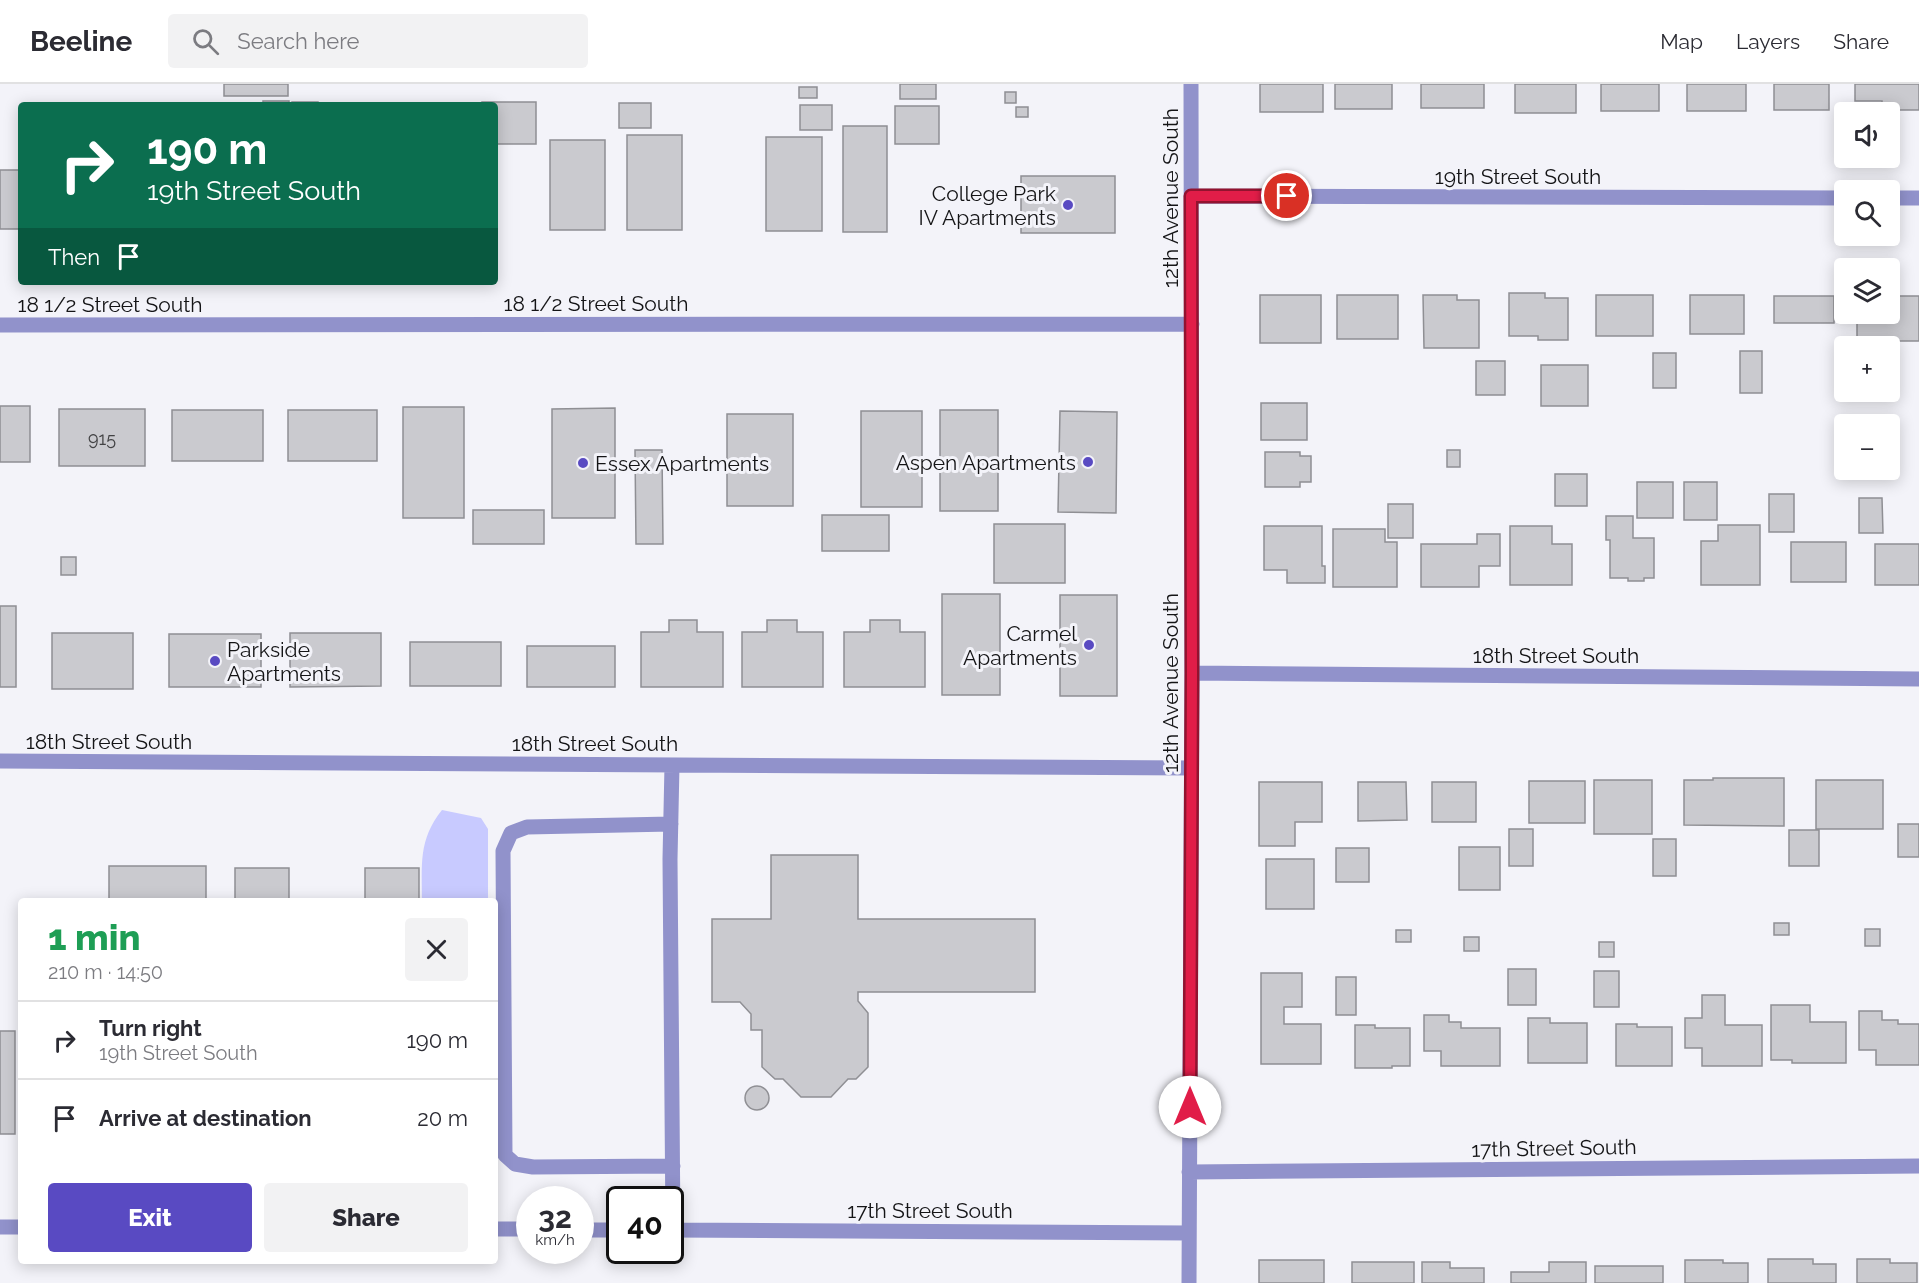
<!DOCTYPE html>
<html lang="en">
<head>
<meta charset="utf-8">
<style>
  :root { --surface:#fff; --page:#f2f2f3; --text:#2b2b33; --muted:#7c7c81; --line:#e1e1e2; --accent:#594ac2 }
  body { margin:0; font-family:Raleway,sans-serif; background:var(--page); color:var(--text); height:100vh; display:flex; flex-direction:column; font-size:22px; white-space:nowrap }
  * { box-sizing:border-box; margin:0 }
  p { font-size:20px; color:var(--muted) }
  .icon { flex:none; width:33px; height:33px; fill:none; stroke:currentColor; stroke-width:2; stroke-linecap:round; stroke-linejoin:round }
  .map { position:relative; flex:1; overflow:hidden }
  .drawer { position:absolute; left:18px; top:814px; width:480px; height:366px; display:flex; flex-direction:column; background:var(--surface); border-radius:6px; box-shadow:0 3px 15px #0003 }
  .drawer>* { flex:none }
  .hud { position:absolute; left:18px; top:18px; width:480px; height:183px; border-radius:6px; box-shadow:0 3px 15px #0003; background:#0b6e4f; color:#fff; overflow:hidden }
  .fabs { position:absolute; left:1834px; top:18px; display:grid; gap:12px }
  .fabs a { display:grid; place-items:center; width:66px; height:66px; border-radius:6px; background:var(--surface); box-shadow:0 3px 15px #0003; font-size:30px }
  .speed { position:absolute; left:516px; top:1102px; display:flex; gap:12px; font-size:30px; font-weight:700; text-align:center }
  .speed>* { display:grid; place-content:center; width:78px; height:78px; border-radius:50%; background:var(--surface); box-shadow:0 3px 15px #0003; line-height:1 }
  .speed small { font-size:15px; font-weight:400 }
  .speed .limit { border:3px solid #111; border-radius:9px; background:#fff; color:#111 }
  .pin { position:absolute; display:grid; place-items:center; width:51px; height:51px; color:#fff; margin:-26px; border:3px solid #fff; border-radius:50%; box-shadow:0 2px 6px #0007 }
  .me { position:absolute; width:66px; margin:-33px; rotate:0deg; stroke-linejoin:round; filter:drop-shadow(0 0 4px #0008) }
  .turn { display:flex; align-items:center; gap:21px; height:126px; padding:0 30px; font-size:27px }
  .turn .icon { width:78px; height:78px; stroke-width:2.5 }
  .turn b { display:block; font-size:42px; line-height:51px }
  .then { display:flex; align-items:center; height:57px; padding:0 30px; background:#0003; gap:12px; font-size:22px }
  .round { display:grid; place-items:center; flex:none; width:63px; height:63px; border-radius:6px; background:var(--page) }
  .headline { display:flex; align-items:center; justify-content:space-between; height:102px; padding:0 30px }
  h1 { font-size:36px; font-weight:800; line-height:45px; color:#1e9e55 }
  .button { display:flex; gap:12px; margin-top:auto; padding:12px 30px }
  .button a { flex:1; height:69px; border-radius:6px; background:var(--accent); color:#fff; font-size:24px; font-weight:800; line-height:69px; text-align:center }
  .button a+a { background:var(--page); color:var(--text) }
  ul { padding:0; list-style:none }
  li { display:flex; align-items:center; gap:18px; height:78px; padding:0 30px; border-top:2px solid var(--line) }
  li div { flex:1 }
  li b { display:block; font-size:22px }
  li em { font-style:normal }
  header { display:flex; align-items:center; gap:36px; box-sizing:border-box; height:84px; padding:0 30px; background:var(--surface); border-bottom:2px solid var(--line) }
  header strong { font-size:28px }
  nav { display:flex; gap:33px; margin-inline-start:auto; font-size:21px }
  .search { width:420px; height:54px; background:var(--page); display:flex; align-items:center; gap:15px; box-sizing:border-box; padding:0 21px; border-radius:6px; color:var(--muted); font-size:22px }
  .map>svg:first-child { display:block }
  .green { fill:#c8caff }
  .building { fill:#cacacf; stroke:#8f8f94; stroke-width:1.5 }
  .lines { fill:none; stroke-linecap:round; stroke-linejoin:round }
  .minor { stroke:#9192cb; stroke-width:15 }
  .route-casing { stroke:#92132f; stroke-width:15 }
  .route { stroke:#e11d48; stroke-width:10 }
  .poi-dot { fill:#594ac2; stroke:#f3f3f9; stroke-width:2 }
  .labels { text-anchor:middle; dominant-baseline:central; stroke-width:6; stroke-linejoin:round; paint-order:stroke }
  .number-label { font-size:18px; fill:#424244 }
  .street-label { font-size:21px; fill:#141416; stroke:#f3f3f9 }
  .poi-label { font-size:21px; fill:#141416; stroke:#f3f3f9; text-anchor:end }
</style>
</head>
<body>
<header>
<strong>Beeline</strong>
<div class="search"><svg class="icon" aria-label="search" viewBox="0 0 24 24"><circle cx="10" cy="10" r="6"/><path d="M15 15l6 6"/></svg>Search here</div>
<nav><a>Map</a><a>Layers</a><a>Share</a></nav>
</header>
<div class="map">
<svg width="1919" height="1199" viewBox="0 0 1919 1199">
  <rect width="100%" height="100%" fill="#f3f3f9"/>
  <path class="green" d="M442,726l39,8 7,11v72h-66c0,-36 -4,-61 20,-91z"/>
  <path class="building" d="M224,0h64v12h-64z
    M900,0h36v15h-36z
    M1260,0h63v28h-63z
    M1335,0h57v25h-57z
    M1421,0h63v24h-63z
    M1515,0h61v29h-61z
    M1601,0h58v27h-58z
    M1687,0h59v27h-59z
    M1774,0h55v26h-55z
    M1855,0h64v26h-37v-9h-27z
    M799,3h18v11h-18z
    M1005,8h11v11h-11z
    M263,17h26v4h-26z
    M292,18h26v3h-26z
    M482,18h54v42h-41v-39h-13z
    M619,19h32v25h-32z
    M800,21h32v25h-32z
    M895,22h44v38h-44z
    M1016,23h12v10h-12z
    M843,42h44v106h-44z
    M627,51h55v95h-55z
    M766,53h56v94h-56z
    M550,56h55v90h-55z
    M0,86h21v59h-21z
    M1021,92h94v57h-94z
    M1509,209h36v5h23v42h-30v-4h-29z
    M1260,211h61v48h-61z
    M1337,211h61v44h-61z
    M1423,211h34v5h22v48h-55z
    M1596,211h57v41h-57z
    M1690,211h54v39h-54z
    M1774,212h60v27h-60z
    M1890,212h29v45h-62v-27h33z
    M1740,267h22v42h-22z
    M1653,269h23v35h-23z
    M1476,277h29v34h-29z
    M1541,281h47v41h-47z
    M1261,319h46v37h-46z
    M0,322h30v56h-30z
    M403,323h61v111h-61z
    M615,324v110h-63v-109z
    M59,325h86v57h-86z
    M172,326h91v51h-91z
    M288,326h89v51h-89z
    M940,326h58v101h-58z
    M861,327h61v96h-61z
    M1060,327l57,1 -1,101 -58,-1z
    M727,330h66v92h-66z
    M635,366h27l1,94h-27z
    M1447,366h13v17h-13z
    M1265,368h35v4h11v26h-11v5h-35z
    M1555,390h32v32h-32z
    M1637,398h36v36h-36z
    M1684,398h33v38h-33z
    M1769,410h25v38h-25z
    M1859,414h23l1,35h-24z
    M1388,420h25v34h-25z
    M473,426h71v34h-71z
    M822,431h67v36h-67z
    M1606,432h27v22h21v40h-10v3h-16v-3h-18v-38h-4z
    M994,440h71v59h-71z
    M1718,441h42v60h-59v-44h17z
    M1264,442h58v40h3v17h-38v-13h-23z
    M1510,442h42v18h20v41h-62z
    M1333,445h52v13h12v45h-64z
    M1477,450h23v32h-21v21h-58v-43h56z
    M1791,458h55v40h-55z
    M1875,460h44v41h-44z
    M61,473h15v18h-15z
    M942,510h58v101h-58z
    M1060,511h57v101h-57z
    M0,522h16v81h-16z
    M669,536h28v12h26v55h-82v-55h28z
    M767,536h30v12h26v55h-81v-55h25z
    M870,536h30v12h25v55h-81v-55h26z
    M52,549h81v56h-81z
    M290,549h91v53l-91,1z
    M169,550h92v53h-92z
    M410,558h91v44h-91z
    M527,562h88v41h-88z
    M1713,694h71v48l-100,-1v-45h29z
    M1594,696h58v54h-58z
    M1816,696h67v49h-67z
    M1529,697h56v42h-56z
    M1259,698h63v40h-27v24h-36z
    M1358,698h48l1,38 -49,1z
    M1432,698h44v40h-44z
    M1898,740h21v33h-21z
    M1509,745h24v37h-24z
    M1789,746h30v36h-30z
    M1653,755h23v37h-23z
    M1459,763h41v43h-41z
    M1336,764h33v34h-33z
    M771,771h87v64h177v73h-177v9l10,12v54l-12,12h-8l-17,18h-30l-18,-18h-8l-13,-12v-37h-11v-16l-11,-12h-28v-83h59z
    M1266,775h48v50h-48z
    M109,782h97v36h-97z
    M235,784h54v34h-54z
    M365,784h54v34h-54z
    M1774,839h15v12h-15z
    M1865,845h15v17h-15z
    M1396,846h15v12h-15z
    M1464,853h15v14h-15z
    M1599,858h15v15h-15z
    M1508,885h28v36h-28z
    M1594,887h25v36h-25z
    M1261,889h41v34h-18v17h37v40h-60z
    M1336,893h20v38h-20z
    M1702,911h23v30h37v41h-60v-18h-17v-30h17z
    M1771,921h39v17h36v41h-54v-3h-21z
    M1859,927h23v9h16v4h21v41h-43v-15h-17z
    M1424,931h25v7h12v6h39v38h-59v-15h-17z
    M1528,934h22v5h37v40h-59z
    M1616,940h21v3h35v39h-56z
    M1355,941h20v3h35v38h-18v2h-37z
    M0,947h15v103h-15z
    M745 1014a12 12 0 1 1 24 0a12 12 0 1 1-24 0Z
    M1768,1175h45v5h23v19h-68z
    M1857,1175h33v4h27v20h-60z
    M1259,1176h65v23h-65z
    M1685,1176h38v3h25v20h-63z
    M1352,1178h62v21h-62z
    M1422,1178h28v6h34v15h-62z
    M1549,1178h37v21h-75v-11h38z
    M1595,1182h68v17h-68z"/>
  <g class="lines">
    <path class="minor" d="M1191,112l654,2
      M1890,114h29
      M0,241l1192,-1
      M1192,589l727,6
      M0,677l1191,7
      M672,681l-2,94 3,371
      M671,740l-144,3 -16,6 -8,18 2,304 10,9 18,3 140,-1
      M1189,1088l730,-6
      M0,1143h21
      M495,1145h35
      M580,1146h40
      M670,1146l519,3
      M1189,1199l3,-610 -1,-589"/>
  </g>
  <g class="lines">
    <defs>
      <path id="route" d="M1190,1023l2,-434 -1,-477h96"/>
    </defs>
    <use href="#route" class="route-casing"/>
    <use href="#route" class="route"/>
  </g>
  <g class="poi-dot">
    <circle cx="1068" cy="121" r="6"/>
    <circle cx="1088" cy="378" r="6"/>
    <circle cx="583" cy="379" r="6"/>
    <circle cx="1089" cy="561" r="6"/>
    <circle cx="215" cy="577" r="6"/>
  </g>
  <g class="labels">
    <g class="number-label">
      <text x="102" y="354">915</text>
    </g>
    <g class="street-label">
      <text x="1518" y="92">19th Street South</text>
      <text transform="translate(1170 114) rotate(-90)">12th Avenue South</text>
      <text x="596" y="219">18 1/2 Street South</text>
      <text x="110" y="220">18 1/2 Street South</text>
      <text x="1556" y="571">18th Street South</text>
      <text transform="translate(1170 599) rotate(-90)">12th Avenue South</text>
      <text x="109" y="657">18th Street South</text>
      <text x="595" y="659">18th Street South</text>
      <text transform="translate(1554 1064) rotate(-1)">17th Street South</text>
      <text x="930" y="1126">17th Street South</text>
    </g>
    <g class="poi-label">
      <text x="1056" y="109">College Park<tspan x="1056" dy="24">IV Apartments</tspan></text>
      <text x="1076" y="378">Aspen Apartments</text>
      <text x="595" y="379" text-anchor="start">Essex Apartments</text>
      <text x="1077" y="549">Carmel<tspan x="1077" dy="24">Apartments</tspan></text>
      <text x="227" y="565" text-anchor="start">Parkside<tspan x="227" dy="24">Apartments</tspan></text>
    </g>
  </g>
</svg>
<div class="fabs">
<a><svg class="icon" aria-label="sound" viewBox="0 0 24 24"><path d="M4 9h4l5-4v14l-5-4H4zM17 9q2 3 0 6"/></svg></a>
<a><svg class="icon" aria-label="search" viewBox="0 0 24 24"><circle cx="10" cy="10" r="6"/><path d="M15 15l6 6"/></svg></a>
<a><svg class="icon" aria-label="layers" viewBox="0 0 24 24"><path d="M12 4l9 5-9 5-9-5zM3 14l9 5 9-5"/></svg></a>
<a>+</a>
<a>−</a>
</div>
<div class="speed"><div>32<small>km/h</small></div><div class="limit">40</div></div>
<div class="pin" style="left:1287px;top:112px;background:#d93025"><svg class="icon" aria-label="arrive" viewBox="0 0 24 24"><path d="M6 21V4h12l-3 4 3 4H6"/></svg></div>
<svg class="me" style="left:1190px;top:1023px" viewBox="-20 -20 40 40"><circle r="19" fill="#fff"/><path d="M0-13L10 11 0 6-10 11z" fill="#e11d48"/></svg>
<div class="hud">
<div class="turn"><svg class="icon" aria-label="right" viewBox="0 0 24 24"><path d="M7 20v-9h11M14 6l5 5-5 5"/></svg><div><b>190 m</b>19th Street South</div></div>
<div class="then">Then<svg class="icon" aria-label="arrive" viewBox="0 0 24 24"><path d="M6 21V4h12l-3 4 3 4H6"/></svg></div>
</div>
<section class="drawer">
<div class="headline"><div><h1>1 min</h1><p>210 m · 14:50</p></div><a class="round"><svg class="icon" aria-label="close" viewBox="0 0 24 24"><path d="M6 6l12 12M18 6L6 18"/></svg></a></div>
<ul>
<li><svg class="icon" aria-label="right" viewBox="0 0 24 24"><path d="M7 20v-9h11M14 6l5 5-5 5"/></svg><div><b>Turn right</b><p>19th Street South</p></div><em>190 m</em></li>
<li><svg class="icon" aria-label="arrive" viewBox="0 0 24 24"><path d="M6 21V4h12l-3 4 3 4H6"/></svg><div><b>Arrive at destination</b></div><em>20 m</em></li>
</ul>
<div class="button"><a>Exit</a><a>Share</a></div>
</section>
</div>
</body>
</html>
